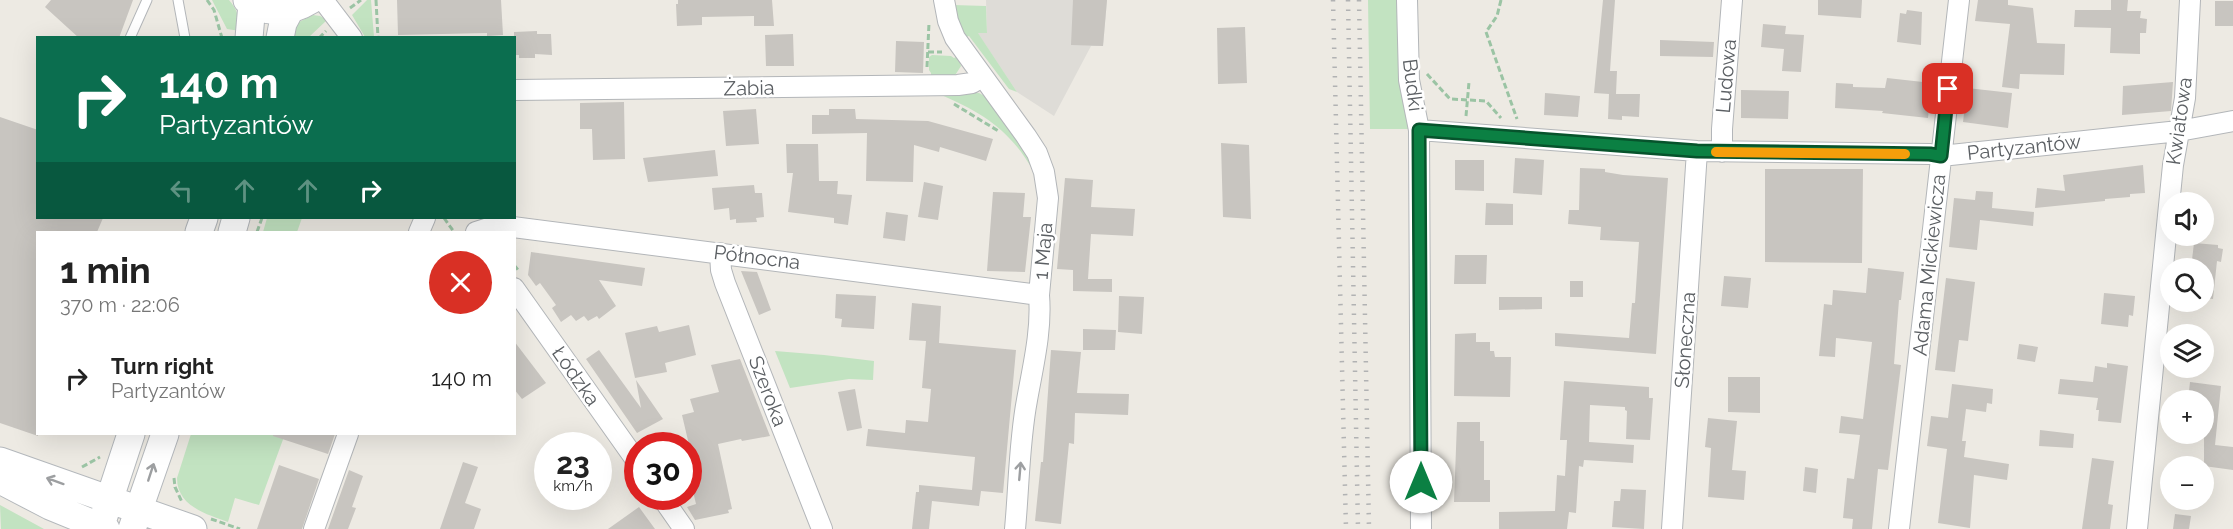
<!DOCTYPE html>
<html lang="en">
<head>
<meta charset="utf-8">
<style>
  :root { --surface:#fff; --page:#f6f6f6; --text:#222; --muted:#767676 }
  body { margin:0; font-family:Raleway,sans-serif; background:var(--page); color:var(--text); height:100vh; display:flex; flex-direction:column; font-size:22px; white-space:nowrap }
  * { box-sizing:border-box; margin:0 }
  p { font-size:20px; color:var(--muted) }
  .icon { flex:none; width:33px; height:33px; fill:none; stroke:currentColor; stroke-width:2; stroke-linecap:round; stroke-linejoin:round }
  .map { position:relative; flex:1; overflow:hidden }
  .drawer { position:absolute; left:36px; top:231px; width:480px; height:204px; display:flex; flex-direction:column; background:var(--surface); border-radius:0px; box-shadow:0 6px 24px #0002 }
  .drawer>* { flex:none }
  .hud { position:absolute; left:36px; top:36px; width:480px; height:183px; border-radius:0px; box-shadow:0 6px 24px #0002; background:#0b6e4f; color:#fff; overflow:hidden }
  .tools { position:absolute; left:2160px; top:192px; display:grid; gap:12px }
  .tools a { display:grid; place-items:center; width:54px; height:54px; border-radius:50%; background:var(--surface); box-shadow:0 6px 24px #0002; font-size:30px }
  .speed { position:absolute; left:534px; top:432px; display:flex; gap:12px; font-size:30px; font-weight:700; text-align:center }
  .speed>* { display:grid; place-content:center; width:78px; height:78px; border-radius:50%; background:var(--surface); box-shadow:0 6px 24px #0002; line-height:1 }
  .speed small { font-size:15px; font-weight:400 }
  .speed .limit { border:9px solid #d22; background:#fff; color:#111 }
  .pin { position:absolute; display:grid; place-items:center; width:51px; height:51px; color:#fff; margin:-26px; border-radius:12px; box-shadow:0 3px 9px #0006 }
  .me { position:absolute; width:66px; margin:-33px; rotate:0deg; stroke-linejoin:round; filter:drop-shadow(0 0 4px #0008) }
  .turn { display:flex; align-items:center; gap:21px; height:126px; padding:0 24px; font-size:27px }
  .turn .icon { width:78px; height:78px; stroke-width:2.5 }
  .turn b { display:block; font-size:42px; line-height:51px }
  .lanes { display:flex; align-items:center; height:57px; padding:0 24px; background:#0003; justify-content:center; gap:30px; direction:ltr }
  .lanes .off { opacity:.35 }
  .round { display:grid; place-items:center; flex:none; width:63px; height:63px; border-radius:32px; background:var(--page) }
  .headline { display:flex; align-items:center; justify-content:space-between; height:102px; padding:0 24px }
  h1 { font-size:36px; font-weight:700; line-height:45px }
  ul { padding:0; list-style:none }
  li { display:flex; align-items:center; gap:18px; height:90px; padding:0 24px }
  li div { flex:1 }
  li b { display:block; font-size:22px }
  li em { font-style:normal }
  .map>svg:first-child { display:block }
  .industrial { fill:#dedcd7 }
  .green { fill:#c2e3c1 }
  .building { fill:#c8c5c0 }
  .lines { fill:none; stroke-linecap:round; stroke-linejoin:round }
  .lane-casing { stroke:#b3b6b9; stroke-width:11 }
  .street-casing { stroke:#b3b6b9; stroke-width:22 }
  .secondary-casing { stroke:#b4b8bc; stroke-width:29 }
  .path { stroke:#9bc4a4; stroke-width:3; stroke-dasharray:6 3; stroke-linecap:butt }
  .lane { stroke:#fff; stroke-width:9 }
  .street { stroke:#fff; stroke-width:20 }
  .secondary { stroke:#fff; stroke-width:27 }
  .rail { stroke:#b1b2b3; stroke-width:4.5; stroke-dasharray:1.5 8; stroke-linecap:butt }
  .oneway { stroke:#9d9fa1 }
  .route-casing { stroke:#07532c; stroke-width:15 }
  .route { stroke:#0b8043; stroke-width:10 }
  .slow { stroke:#f59e0b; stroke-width:10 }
  .labels { text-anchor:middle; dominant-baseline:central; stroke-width:5; stroke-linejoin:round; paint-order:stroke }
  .street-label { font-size:20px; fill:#5b5f63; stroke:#fff }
</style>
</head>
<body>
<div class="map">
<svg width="2233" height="529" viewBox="0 0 2233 529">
  <rect width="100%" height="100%" fill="#edeae3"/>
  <path class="industrial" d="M986,0h121l-4,46h-12l-37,70 -37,-24 -40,-60h10z"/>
  <path class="green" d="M212,0h17c9,10 10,18 11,31l-13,-2z
    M367,0h4l3,37h-9l-13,-22z
    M1368,0h31l1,76 8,53h-38z
    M953,5l33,1 1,27h-9l39,59 -8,-3 -40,-53 -3,1 -7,-10z
    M313,15l7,1 7,4 -18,17 -19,1 9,-16z
    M932,55l19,1 3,2 4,-2 3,10 -7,11 -23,2v-6l-2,-3v-13z
    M979,93l9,5 38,50 9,26c-24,-44 -52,-61 -96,-80z
    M267,218h35l-5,14h-34z
    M775,351l49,4 50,6 -1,19 -24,-1 -59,9z
    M191,434h94l-26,71 -24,-7 -7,24c-22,-8 -51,-16 -51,-44z
    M0,505l44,24h-43z"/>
  <path class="building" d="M51,0h82l-14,38h-40l-34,-31z
    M397,0h104l2,35 -16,1v-3l-89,2z
    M678,0h94l2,26h-20v-10l-52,1v8l-25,1 -1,-22h2z
    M1073,0h34l-4,46 -32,-1z
    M1603,0h12l-5,71h7l-1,23h24l-1,23 -17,-1v4l-14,-1 1,-25 -15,-1z
    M1818,0h44l-1,18 -43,-3z
    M1978,0h30v5l25,3 4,35 28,1 -1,31 -44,-1 -1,15 -17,-2 8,-63 -35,-3z
    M2111,0h17l-1,11h14l-1,7 7,1 -1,14h-6v21l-30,-1 1,-25 -37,-1 1,-17h36z
    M2215,1h18v25h-18z
    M1907,10l15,2 -1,33 -24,-3 3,-29 6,1z
    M1763,24l23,2 -1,8 19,1 -3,37 -19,-1 2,-22 -23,-2z
    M1245,27l2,56 -29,1 -1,-56z
    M537,31v3h14l1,21 -17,-1v4h-16v-3h-5v-23z
    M793,34l1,32h-28l-1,-31z
    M1660,40l54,2 -1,15 -53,-1z
    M896,41l28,1 -1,31 -28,-1z
    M1887,78l45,5 -4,35 -46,-5 1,-2 -48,-3 1,-25 17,1v3l32,1z
    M2173,82l-2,29 -49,4 1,-29z
    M1967,88l45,5 -4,35 -45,-6z
    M1741,90l48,1 -1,28 -47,-1z
    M1545,93l35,3 -2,21 -34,-2z
    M624,102l1,57 -32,1 -1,-31h-12v-26z
    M756,109l3,35 -33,2 -3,-35z
    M829,109h26l1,10 72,2 65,18 -7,22 -46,-14 -1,5 -25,-7 -1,37 -47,-1 1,-48 -55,1v-19h17z
    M0,117l38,13v88h65l-6,14h-59v204l-38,-13z
    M1221,143l28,2 2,74 -28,-2z
    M786,144h32l1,37h19l-1,13 15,1 -4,30 -14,-2v-5l-46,-6 5,-39h-6z
    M715,150l3,26 -70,6 -5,-24z
    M1515,158l29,2 -2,35 -29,-2z
    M1455,160h29v31l-29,-1z
    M2143,165l2,28 -15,1v3l-25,2v2l-70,7 2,-20 28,3 -2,-16z
    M1580,168l25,1v3l18,3 45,3 -12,176 -101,-8v-13l74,5 3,-35h3l4,-61 -39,-2 1,-13 -33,-3 1,-14h10z
    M1765,169h98l-1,94 -97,-1z
    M1065,178l28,2 -2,27 44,2 -2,27 -42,-2 -3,45h24v13l-39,-1v-21l-16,-1z
    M924,182l19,4 -5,34 -20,-3z
    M754,185l1,8h7l2,24 -8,1 1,4 -21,1v-4l-6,1 -1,-12 -15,2 -2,-22z
    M1976,191l17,1 -1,16 42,4 -1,14 -53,-6 -3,30 -28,-3 5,-49 21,2z
    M993,192l32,1 -2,24h8l-6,55 -38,-1z
    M1486,203l27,1v21h-28z
    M886,212l22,3 -3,26 -22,-3z
    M2194,243l24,2v3l5,1 -2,13 -4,-1 -4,38 -9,-1v-30h-13z
    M531,252l114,16 -3,18 -43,-6 17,26 -17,13 -2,-3 -9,5 -4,-5 -8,5 -5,-6 -10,7 -9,-14 4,-3 -16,-22 -4,3 -8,-11z
    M1455,255h32l-1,29h-32z
    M1868,268l36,4 -3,28h-2l-5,64 7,1 -13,105 -10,-1 -6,60h-20l1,-10 -10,-1 4,-40 7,1 6,-44 -21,-2 2,-17 22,3 9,-77 -36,-4 -1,19 -16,-1 5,-52 8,1 1,-15 33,3z
    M741,271l16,1 14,38 -12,5z
    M1724,276l27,2 -3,30 -27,-2z
    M1946,278l29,4 -7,59 -9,-1 -4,32 -20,-2z
    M1570,281h13v16h-13z
    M2104,293l31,3 -2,20 -4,-1 -1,12 -27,-3z
    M836,294l40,2 -2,33 -33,-2 1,-8 -7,-1z
    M1119,296l25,1 -2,37 -24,-2z
    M1499,297h43v12l-43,1z
    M912,303l29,3 -2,37 77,7 -13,143 -22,-2 -2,15 -47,-5 -3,28h-17l4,-37h3v-7l53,5 3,-33 -109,-11 2,-17 37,4 1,-13 22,2 3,-33 -9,-1 4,-47 -17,-1z
    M689,325l7,30 -31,8 2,9 -32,6 -10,-45 32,-7 2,6z
    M1083,329l33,1 -1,20h-32z
    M1476,333v9h14v9h4l1,6h16l-1,40 -56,-1 1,-62z
    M514,341l32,42 -24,16 -8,-10z
    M2019,344l19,3 -3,15 -18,-3z
    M599,350l42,58 -5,-28 27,39 -26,14 -51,-74z
    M1051,350l30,2 -4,41 52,1 -1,21 -53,-2 -1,31 -5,-1 -8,81 -26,-3 6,-59h2z
    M740,359l30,77 -28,5 -1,-2 -23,5 14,65 -4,1 1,3 -34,7 -8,-13 9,-3 -8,-34v-2l6,-2 -12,-51 12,-3 -4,-13 29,-7 -8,-27z
    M2107,363l21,3 -7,57 -23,-2 1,-11h-3l2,-12 -40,-4 2,-15 33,3 2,-16 12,2z
    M1728,377h32v36l-32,-1z
    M1564,381l85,6v11h4l-3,42 -24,-1 1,-28 -2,-1v-3l-35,-2 -1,37 45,3 -1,18 -49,-3 -1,7 -4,-1 -3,47 -7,-1 -2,17h-68v-17l56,-1 2,-36 8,1 2,-36h-7z
    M2190,382l31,4 -6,59 18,2v23l-29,-4v-66h-16z
    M1952,384l41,5 -1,15 -5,-1 -1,9 -20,-3 -4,32h4l-2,16 45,7 -2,16 -33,-5 -4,53 -32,-5 9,-74 -20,-3 4,-30 17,2z
    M855,389l7,39 -15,3 -9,-39z
    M1708,418l29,3 -5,49 14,1 -2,29 -36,-3 3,-49 -6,-1z
    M1457,422h23v19h4v39h6v22h-36z
    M2040,430l34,4 -1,14 -34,-2z
    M273,434h62l-7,20 -55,-18z
    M2092,458l22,3 -6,43 5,1 -3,24h-28z
    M463,462l15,5 -13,36 16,6 -7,20h-34z
    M279,465l40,14 -17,50h-45z
    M1805,467l13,2 -2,24 -13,-2z
    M349,470l14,6 -11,31 4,1 -8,21h-20z
    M1621,489l25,1 -2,39 -32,-2 2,-26h6z
    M639,507l16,22h-47z
    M2175,514l16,2 -2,13h-16z"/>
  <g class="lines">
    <defs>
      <path id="lane" d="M178,0l7,38
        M130,38l17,-38"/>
      <path id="street" d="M323,0l29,38
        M944,0l4,21 7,17 71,98 11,17 7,19 4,26 -9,97c3,35 -6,71 -12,105 -8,42 -8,87 -12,129
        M1407,0l2,80 10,50 2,399
        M514,90l444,-5 14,-2 10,-6
        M1419,130l278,21 233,3 11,2 238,-25 54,-10
        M1722,152v-23l10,-129
        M419,232l6,-14
        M476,232l22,-7 541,70
        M720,253l1,17 4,13 97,246
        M514,288l124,175
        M661,496l23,33
        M314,529l34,-95
        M1672,529l25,-378
        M1899,529l60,-529
        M2137,529l36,-364 12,-67 5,-98"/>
      <path id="secondary" d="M247,0c20,15 43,13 64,0
        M249,38l3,-34
        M280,38l3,-15 7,-13
        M199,232l5,-14
        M232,232l4,-14
        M0,461l193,68
        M0,480l50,26 56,23
        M104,516l27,-82
        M132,529l33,-95"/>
    </defs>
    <use href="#lane" class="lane-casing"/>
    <use href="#street" class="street-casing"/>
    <use href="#secondary" class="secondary-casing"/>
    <path class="path" d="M207,0l7,10 8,28
      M376,0l2,38
      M1501,0l-4,16 -11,16 31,87
      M350,8l11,-8
      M319,38l7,-7
      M928,52h14
      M927,67l2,-44
      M1427,74l23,25 36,2 15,17
      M954,104l46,28
      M1466,116l3,-34
      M444,218l10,14
      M257,232l5,-14
      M514,265l5,6
      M82,467l18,-10
      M174,478l1,9 7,15
      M627,478l11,16
      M639,496l5,7
      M211,519l29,10"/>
    <use href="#lane" class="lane"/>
    <use href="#street" class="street"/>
    <use href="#secondary" class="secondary"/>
    <path class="rail" d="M1333,0l13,529
      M1348,0l10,529
      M1359,0l10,529"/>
  </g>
  <defs><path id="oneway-shaft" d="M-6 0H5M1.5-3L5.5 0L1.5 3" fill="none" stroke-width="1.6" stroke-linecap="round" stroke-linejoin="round" transform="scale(1.5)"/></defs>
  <g class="oneway">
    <use href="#oneway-shaft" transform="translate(1020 471) rotate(-85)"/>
    <use href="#oneway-shaft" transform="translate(151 472) rotate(-72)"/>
    <use href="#oneway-shaft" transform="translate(55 481) rotate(-160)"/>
  </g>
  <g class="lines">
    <defs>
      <path id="route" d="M1421,482l-2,-352 278,21 233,3 11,2 7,-67"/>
    </defs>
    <use href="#route" class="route-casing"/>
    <use href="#route" class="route"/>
    <path class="slow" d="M1716,152l189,2"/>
  </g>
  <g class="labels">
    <g class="street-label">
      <text transform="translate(1726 76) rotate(-85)">Ludowa</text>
      <text transform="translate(1413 85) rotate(83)">Budki</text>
      <text transform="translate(749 88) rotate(-1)">Żabia</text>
      <text transform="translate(2179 121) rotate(-82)">Kwiatowa</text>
      <text transform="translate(2024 147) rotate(-6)">Partyzantów</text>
      <text transform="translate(1043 251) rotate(-85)">1 Maja</text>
      <text transform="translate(757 257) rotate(7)">Północna</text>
      <text transform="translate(1929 265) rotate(-84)">Adama Mickiewicza</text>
      <text transform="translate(1685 340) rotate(-86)">Słoneczna</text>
      <text transform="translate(576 376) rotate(55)">Łódzka</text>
      <text transform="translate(768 391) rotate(69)">Szeroka</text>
    </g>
  </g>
</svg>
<div class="tools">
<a><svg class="icon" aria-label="sound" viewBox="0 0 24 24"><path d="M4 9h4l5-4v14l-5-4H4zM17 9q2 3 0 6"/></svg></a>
<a><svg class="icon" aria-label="search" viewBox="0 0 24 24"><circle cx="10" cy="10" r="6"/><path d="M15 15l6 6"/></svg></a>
<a><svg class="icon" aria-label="layers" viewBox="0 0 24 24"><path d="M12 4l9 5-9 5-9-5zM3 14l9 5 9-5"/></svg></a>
<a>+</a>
<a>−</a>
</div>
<div class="speed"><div>23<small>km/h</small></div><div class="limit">30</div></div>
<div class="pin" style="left:1948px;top:89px;background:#d93025"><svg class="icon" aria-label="arrive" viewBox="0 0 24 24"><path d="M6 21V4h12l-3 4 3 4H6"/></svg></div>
<svg class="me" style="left:1421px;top:482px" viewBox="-20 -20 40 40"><circle r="19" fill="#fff"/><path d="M0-13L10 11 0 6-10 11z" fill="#0b8043"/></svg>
<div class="hud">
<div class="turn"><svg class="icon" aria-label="right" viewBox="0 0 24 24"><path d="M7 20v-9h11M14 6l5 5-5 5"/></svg><div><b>140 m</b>Partyzantów</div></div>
<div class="lanes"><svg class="icon off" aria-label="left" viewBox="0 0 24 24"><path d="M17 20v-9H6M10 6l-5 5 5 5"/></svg><svg class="icon off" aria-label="ahead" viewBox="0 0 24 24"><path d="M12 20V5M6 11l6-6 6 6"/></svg><svg class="icon off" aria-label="ahead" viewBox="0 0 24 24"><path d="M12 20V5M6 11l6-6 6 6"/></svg><svg class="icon" aria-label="right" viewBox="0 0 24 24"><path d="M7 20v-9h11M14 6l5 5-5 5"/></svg></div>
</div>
<section class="drawer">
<div class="headline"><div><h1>1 min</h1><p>370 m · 22:06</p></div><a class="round" style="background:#d93025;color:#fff"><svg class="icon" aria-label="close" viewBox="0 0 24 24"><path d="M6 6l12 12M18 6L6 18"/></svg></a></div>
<ul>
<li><svg class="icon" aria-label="right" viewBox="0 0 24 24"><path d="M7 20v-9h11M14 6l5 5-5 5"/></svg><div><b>Turn right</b><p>Partyzantów</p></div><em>140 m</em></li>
</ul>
</section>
</div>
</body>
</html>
